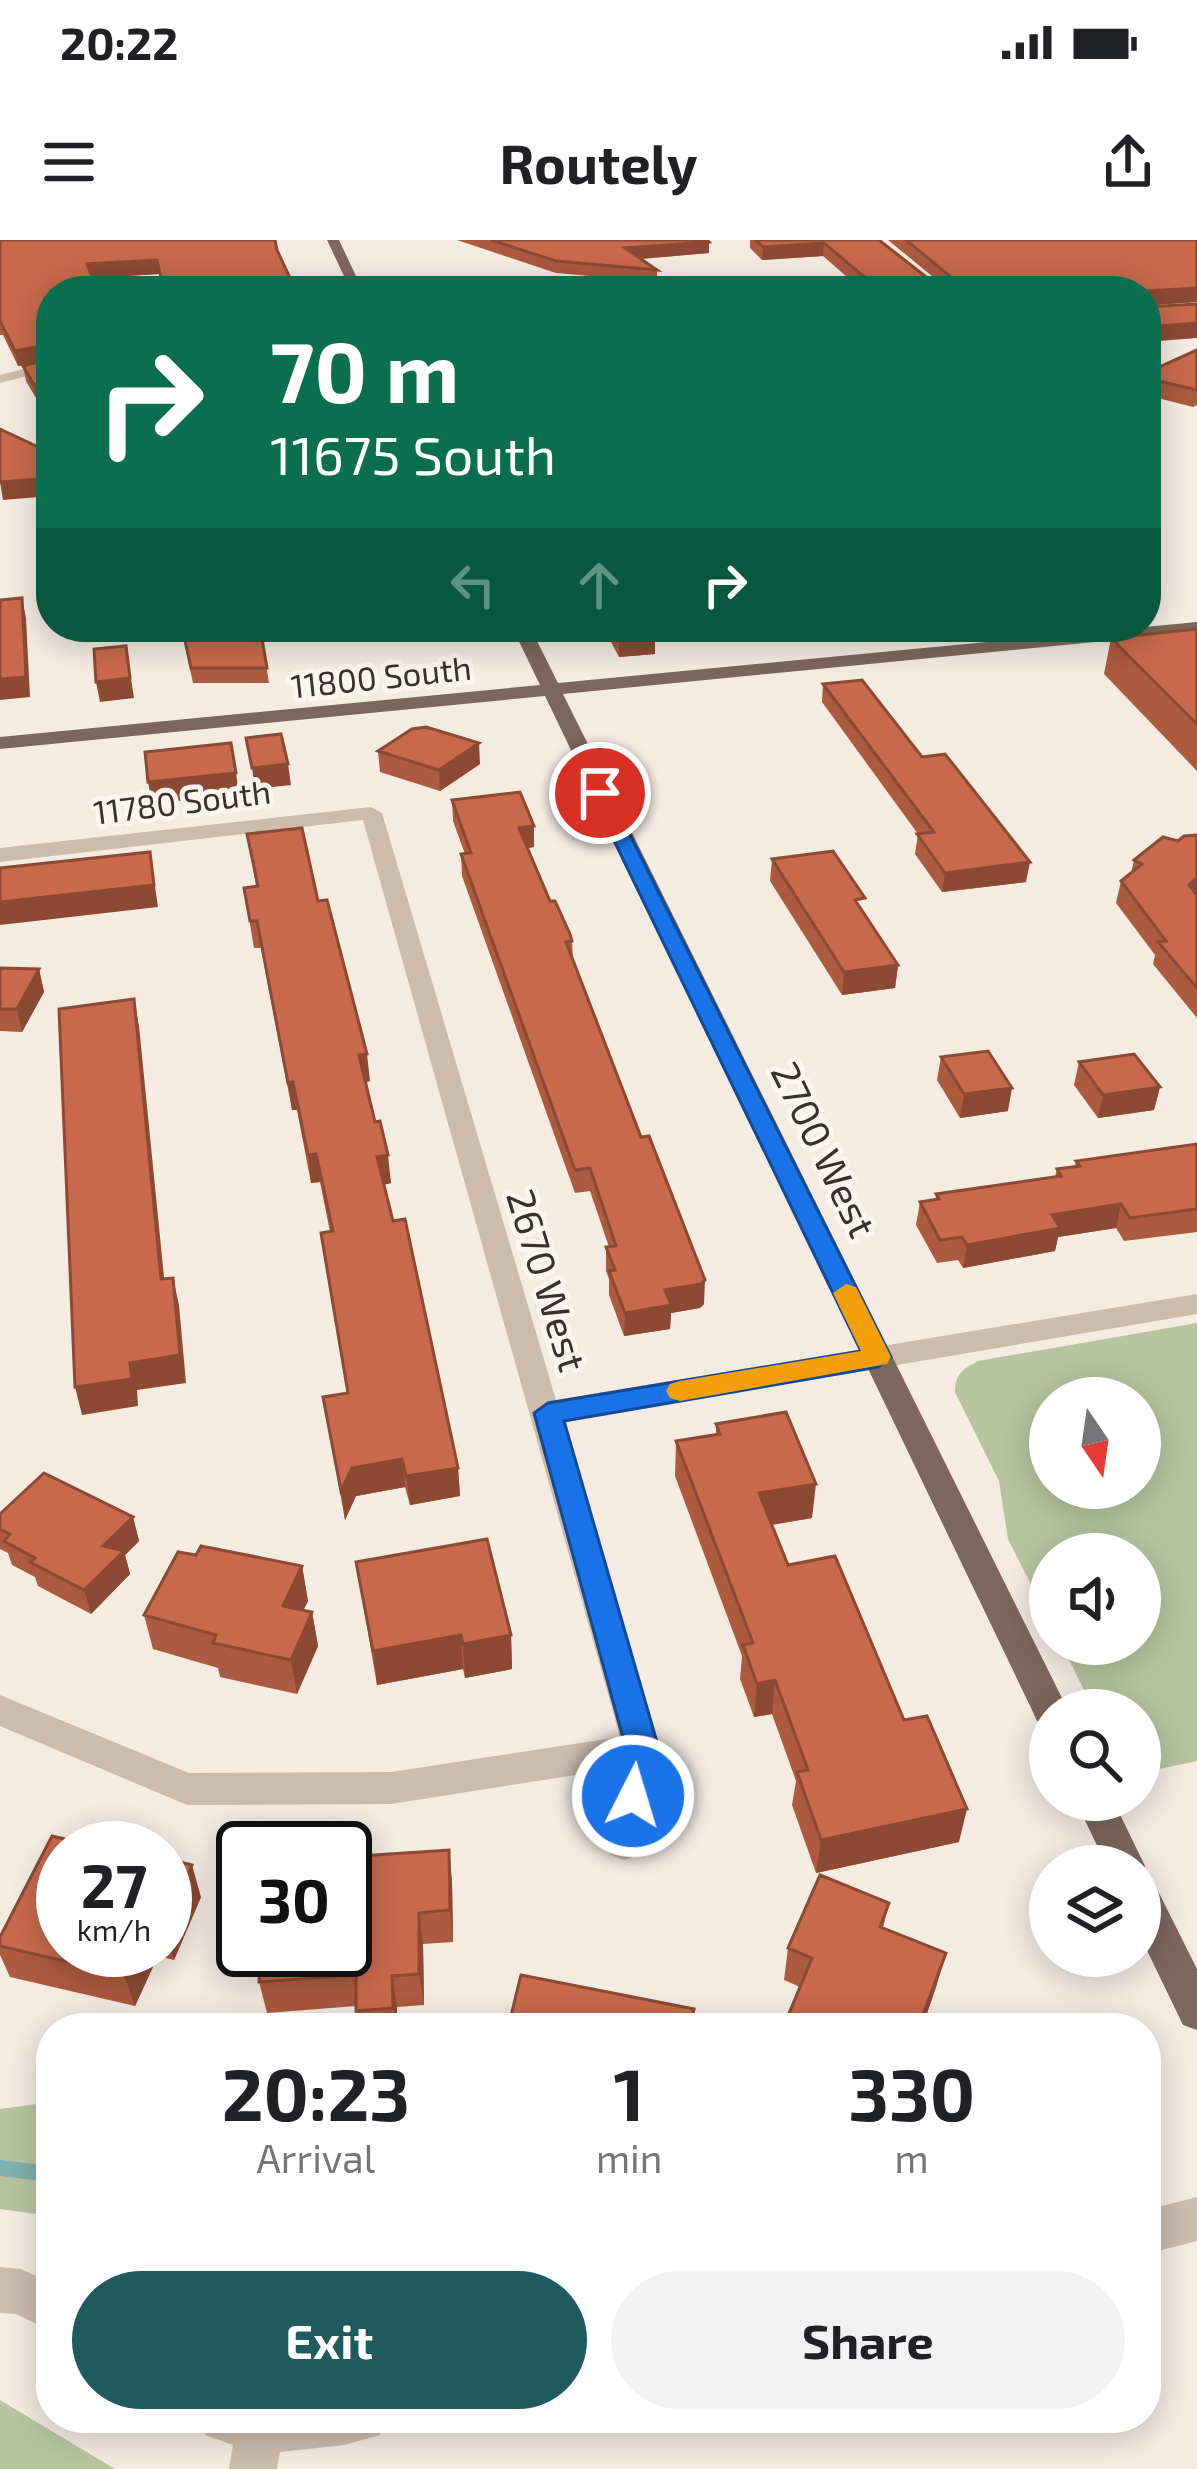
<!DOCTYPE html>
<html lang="en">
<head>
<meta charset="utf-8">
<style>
  :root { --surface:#fff; --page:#f2f2f2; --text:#202124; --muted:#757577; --accent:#1f5a5e }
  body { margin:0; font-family:"Exo 2",sans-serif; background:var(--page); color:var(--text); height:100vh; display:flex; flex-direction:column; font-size:45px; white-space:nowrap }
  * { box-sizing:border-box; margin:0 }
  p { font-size:39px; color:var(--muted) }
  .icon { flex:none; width:66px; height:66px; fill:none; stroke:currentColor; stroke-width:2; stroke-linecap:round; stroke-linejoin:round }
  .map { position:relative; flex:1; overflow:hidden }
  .sheet { position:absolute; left:36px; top:1773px; width:1125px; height:420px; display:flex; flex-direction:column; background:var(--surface); border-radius:48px; box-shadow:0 6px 30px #0003 }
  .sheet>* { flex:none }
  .hud { position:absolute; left:36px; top:36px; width:1125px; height:366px; border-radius:48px; box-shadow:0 6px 30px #0003; background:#0b6e4f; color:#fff; overflow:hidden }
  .needle { width:78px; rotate:167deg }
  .fabs { position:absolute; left:1029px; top:1137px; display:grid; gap:24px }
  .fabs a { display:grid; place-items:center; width:132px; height:132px; border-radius:50%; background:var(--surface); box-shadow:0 6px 30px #0003; font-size:60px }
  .speed { position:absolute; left:36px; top:1581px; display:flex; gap:24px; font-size:60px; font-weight:700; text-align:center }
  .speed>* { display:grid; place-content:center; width:156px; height:156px; border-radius:50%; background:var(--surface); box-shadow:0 6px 30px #0003; line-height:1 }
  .speed small { font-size:30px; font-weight:400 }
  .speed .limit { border:6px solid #111; border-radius:18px; background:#fff; color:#111 }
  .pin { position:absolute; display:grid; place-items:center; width:102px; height:102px; color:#fff; margin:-51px; border:6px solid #fff; border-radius:50%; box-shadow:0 3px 12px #0007 }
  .me { position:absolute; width:132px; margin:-66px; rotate:5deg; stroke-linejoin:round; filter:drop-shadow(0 0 9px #0008) }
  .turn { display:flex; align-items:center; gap:42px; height:252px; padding:0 36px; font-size:54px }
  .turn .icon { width:156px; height:156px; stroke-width:2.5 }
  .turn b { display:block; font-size:84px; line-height:102px }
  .lanes { display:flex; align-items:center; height:114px; padding:0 36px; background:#0003; justify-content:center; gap:60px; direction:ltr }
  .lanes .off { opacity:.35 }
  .eta { display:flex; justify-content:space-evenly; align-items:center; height:204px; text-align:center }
  .eta b { font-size:72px; font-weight:700; line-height:84px }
  .action { display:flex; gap:24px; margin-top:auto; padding:24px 36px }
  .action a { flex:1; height:138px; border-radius:72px; background:var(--accent); color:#fff; font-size:48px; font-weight:700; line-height:138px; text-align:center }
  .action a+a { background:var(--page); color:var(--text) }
  .status { display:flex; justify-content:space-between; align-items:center; height:84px; padding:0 60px; background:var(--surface); direction:ltr }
  .status svg { height:33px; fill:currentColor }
  header { display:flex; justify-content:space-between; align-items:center; height:156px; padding:0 36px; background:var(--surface); font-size:54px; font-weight:700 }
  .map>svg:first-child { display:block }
  .green { fill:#b8c4a0; fill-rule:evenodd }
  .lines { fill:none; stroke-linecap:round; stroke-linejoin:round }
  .stream { stroke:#7fb0b2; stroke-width:16 }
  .minor { fill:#cdbbac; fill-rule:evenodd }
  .major { fill:#7d675c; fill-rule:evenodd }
  .wall { fill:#ac5a40 }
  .shaded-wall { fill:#8c4a34 }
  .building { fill:#c8694b; stroke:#8c4a34; stroke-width:3 }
  .route { fill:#1a73e8; stroke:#114b97; stroke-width:3 }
  .slow { fill:#f59e0b }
  .labels { text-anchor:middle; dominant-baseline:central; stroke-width:10; stroke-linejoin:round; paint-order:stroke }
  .far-street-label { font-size:33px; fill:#3b302b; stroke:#fbf5ee }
  .street-label { font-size:39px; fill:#3b302b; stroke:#fbf5ee }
</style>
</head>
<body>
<div class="status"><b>20:22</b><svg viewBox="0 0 49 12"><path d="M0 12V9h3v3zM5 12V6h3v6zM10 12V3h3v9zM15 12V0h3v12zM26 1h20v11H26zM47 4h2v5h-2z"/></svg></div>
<header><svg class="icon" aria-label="menu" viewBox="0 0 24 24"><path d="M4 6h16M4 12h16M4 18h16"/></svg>Routely<svg class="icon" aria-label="share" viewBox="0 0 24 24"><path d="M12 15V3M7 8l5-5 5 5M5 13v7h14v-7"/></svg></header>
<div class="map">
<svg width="1197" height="2229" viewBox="0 0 1197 2229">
  <rect width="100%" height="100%" fill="#f4ebe1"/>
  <path class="green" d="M1197,1083v438l-57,12v-63h-46l-33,-66h79v-90h-90v68l-42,-83 -9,-58 -44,-89c0,-18 8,-23 23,-31zM1140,1158v90h-90v-90z
    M51,1862v114l-51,-7v-100z
    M0,2160l115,69h-115z"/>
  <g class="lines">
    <path class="stream" d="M0,1928l51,6"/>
    <path class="minor" d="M51,122v8l-51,13v-8z
      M371,567l11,6 174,587 641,-106v20l-634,108 97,327 -17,94 -6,12 -13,5 -13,-5 -6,-12 15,-75 -229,36 -204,1 -187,-79v-31l189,78 202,-1 229,-35 -257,-917 -363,42v-14z
      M1197,1957v44l-51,13v-44z
      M0,2027l21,2 30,14v48l-35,-17 -16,-1z
      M198,2178h189l-7,17 -36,10 -64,7 -3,17h-48l4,-24 -28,-10z"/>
    <path class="major" d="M327,0h12l24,51h-12z
      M1197,382v10l-634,62 505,1016h-18v15l-13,-4 -5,-11 -487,-1014 -545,53v-12l540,-52 -28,-58h18l28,56z
      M1075,1560h38l32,66 -5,11v-11h-33z
      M1140,1637l14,6 43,86v61l-14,-5 -43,-89z"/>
  </g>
  <path class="wall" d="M0,0l277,10 19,41h-134l-3,-17 -66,4 -42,13v108l-14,1 -11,-19 -3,-15 12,-4 -17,4 -15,-31h-3z
    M457,0h250l2,13 -68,6 16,11v12l-101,-9z
    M750,0h129l51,40 8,1 -50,-41h309v62l-51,4v-15h-283l-40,-35 -61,4 -12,-12z
    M1197,110v55l-4,2 -47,-12v-22z
    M181,387h79l9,56h-76z
    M603,387h46l6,10v17l-36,3z
    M1197,389v142l-93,-97 7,-36z
    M823,444l99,73 104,125 -84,10 -27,-38 3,-20 -96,-132z
    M378,511l102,13 -40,27 -60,-19z
    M452,560l82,47 -6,1 22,53 22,40 1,19 131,344 -4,4 -29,5 -1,16 -46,7 -15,-41v-16l-3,-8v-24h3l-19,-56 -15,2 -113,-317 -1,-22h4l-12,-33z
    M247,594l71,67 52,180 -5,1 26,101 -7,2 74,283 2,28 -50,9 -5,-18 -49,9 -11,24 -22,-123 24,-4 -26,-160 9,-1 -10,-50 -9,1 -14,-73h-5l-31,-162h-7l-10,-60 12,-2z
    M1197,595v183l-44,-54 2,-9 -39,-52 5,-22 10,-8 3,-13z
    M772,619l91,53 35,53 -3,23 -53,7 -72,-114z
    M0,728l39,1 5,23 -22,40 -22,-1z
    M941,817l67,54 -48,7 -23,-38z
    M1079,822l81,25 -6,23 -56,8 -24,-33z
    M1197,904v88l-73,9 -8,-13 -58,9 -3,14 -92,17 -5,-8 -21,3 -21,-38 4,-23 16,-3v-5l119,-17 2,-8 18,-3 1,-5z
    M716,1184l96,94 -40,7 16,40 116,155 55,122 -143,31 -24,-68 4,-24 -24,-67 -18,3 -14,-38 2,-23 -67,-180 1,-35 40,-7z
    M0,1274l133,3 6,24 -14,14 5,19 -39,40 -53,-28 -3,-9 -23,-12 -4,-12 -8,-4z
    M196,1315l106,11 6,35 -5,9 9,2 6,34 -21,48 -77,-17 -2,-9 -65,-19 -9,-34z
    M356,1322l155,73 1,34 -47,9 -2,-9 -86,16z
    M117,1600l3,8 -57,102h102v-92l36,39 -27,63 -16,-4 -23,50 -125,-29 -10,-22v-18l78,-95z
    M449,1610l3,32 1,60 -30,2 1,61 -27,2v21h-38l-3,-22 -89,7 -8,-31 100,-100z
    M889,1663l-6,25 54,56 -15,44h-139l17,-41 -16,-7 4,-32z"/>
  <path class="shaded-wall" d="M709,2v11l-84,7v-12z
    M824,3l-1,13 -61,4 1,-13z
    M157,20l2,14 -70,4 -2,-14z
    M1197,48v14l-51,3 2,-14z
    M1197,83v15l-51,4v-15z
    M51,103v16l-33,7 -3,-15z
    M51,143v16l-14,1 -3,-15z
    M51,238v18l-48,4 -3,-18z
    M22,358l4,20 4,79 -30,3v-21z
    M655,397v17l-36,3v-17z
    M126,406l8,52 -34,4 -4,-20z
    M479,503l1,21 -40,27 -1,-21z
    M288,524l3,21 -36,4 -3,-21z
    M236,533l3,21 -87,10 -4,-22z
    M534,586v21l-14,2 -1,-21z
    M150,612l8,55 -158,18v-23z
    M1030,622l-4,20 -84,10 3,-19z
    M1197,638v17l-8,-10z
    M898,725l-3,23 -53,7 2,-23z
    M39,729l5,23 -22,40 -5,-23z
    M134,759l5,27 28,281 -6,-28z
    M367,814l3,27 -8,2 -3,-28z
    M293,842l4,28h-5l-4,-27z
    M1160,847l-6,23 -56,8 5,-23z
    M1012,848l-4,23 -48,7 4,-24z
    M316,914l4,28 -9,1 -3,-28z
    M388,915l3,28 -11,2 -3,-28z
    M1121,964l-5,24 -58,9 -3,14 -92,17 4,-23 85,-30z
    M173,1038l6,27 7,78 -49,7 1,16 -56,9 -7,-28z
    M705,1040l-1,24 -4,4 -29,5 -1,16 -46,7 1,-23 40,-23z
    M402,1219l3,28 -49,9 -11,24 -4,-29 11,-23z
    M458,1228l2,28 -50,9 -4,-29z
    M816,1244l-4,34 -56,9 3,-34z
    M133,1277l6,24 -14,14 5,19 -39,40 -7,-24 19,-44z
    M302,1326l6,35 -19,39 -6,-34z
    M312,1372l6,34 -21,48 -6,-34z
    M461,1395l2,34 -86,16 -4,-34z
    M511,1395l1,34 -47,9 -2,-34z
    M775,1440l-3,34 -18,3 3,-33z
    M967,1569l-8,33 -143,31 5,-33z
    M449,1610l3,32 1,60 -3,-32z
    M192,1625l9,32 -27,63 -9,-34z
    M419,1673l4,31 1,61 -5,-31z
    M135,1710h21l2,6 -23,50 -11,-31z
    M946,1713l-9,31 -15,44h-4z
    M392,1736l5,31v21h-1l-3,-20z"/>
  <path class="building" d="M0,0h275l2,10 19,41h-132l-7,-31 -70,4 11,27h-47v53l-36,7 -15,-30z
    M491,0h216l2,2 -84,6 32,22 -101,-9z
    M756,0h123l51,40 17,1 4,-4 -45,-37h291v48l-49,3 -2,13v-13h-265l-57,-48 -61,4z
    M1197,64v19l-51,4v-20z
    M1197,110v40l-51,-12v-5z
    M51,118v25l-17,2 -11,-19z
    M0,189l51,24v25l-51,4z
    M22,358l4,79 -26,2v-79z
    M182,387h78l7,41h-76z
    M612,387h37l6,10 -36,3z
    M1197,389v95l-86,-86z
    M126,406l4,32 -34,4 -2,-33z
    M862,440l60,77 23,-3 85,108 -85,11 -28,-39 17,-2 -111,-148z
    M426,487l53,16 -40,27 -61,-19 34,-22z
    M281,494l7,30 -36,4 -6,-30z
    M231,503l5,30 -88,9 -3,-30z
    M520,552l14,34 -15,2 31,73h5l15,33 2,7 -6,1 75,195 8,-1 56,144 -4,4 -36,6 6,15 -46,8 -16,-42 6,-1 -9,-23 10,-1 -26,-78 -15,2 -114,-316 10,-1 -19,-53z
    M302,588l16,73 9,-1 40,154 -8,1 16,67 5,-1 8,34 -11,2 16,64 12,-2 53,249 -52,8 -4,-17 -50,9 -11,23 -18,-94 25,-4 -27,-160 12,-2 -17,-77 -8,1 -15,-73 -5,1 -31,-162h-7l-6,-33 14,-2 -11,-52z
    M1197,595v43l-8,7 8,10v93l-39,-46 8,-1 -45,-60 21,-17 -8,-4 29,-23 15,4 6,-5z
    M833,611l32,47 -10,2 43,65 -54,7 -72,-113z
    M150,612l4,33 -154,17v-34z
    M0,728l39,1 -22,40h-17z
    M134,759l27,280 12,-1 7,77 -50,8 2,16 -57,8 -16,-378z
    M988,811l24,37 -48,6 -23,-37z
    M1134,814l26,33 -57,8 -24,-33z
    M1197,904v65l-67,9 -9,-14 -69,11 8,13 -93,17 -5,-8 -22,3 -20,-38 19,-3 -3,-5 125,-18 -4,-7 23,-3 -4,-5z
    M786,1172l30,72 -57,9 29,72 47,-9 69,164 23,-4 40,93 -146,31 -24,-68 11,-2 -33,-90 -18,4 -14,-39 10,-2 -77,-202 44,-7 -4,-10z
    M44,1233l89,44 -30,29 21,5 -40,39 -54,-28 5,-4 -31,-17 6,-7 -10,-5v-15z
    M487,1299l24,96 -48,9 -2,-9 -88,16 -17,-89z
    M201,1306l101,20 -19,40 29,6 -21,48 -78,-17 3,-8 -72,-20 34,-63 18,3z
    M83,1593l34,7 -3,7 5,1h-56v102h72l-11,25 -124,-29v-9l52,-101 26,6z
    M449,1610l1,60 -31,3v61l-27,2 1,32 -37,3v-36l-97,7 2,-32h84v-66l14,-2 1,-26z
    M165,1618l27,7 -27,61z
    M820,1635l69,28 -9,24 66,26 -28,75h-135l29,-70 -24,-10z
    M521,1735l173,34 -4,19h-182z"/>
  <path class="route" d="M600,548l9,5 282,564 -13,10 -314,54 95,328 -14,57 -12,4 -12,-4 -5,-10 10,-47 -92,-336 14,-10 313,-52 -270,-558z"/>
  <path class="slow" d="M846,1044l10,3 35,70 -4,7 -207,37 -10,-3 -4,-7 4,-7 10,-3 181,-30 -28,-58z"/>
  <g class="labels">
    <g class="far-street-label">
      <text transform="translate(381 436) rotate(-6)">11800 South</text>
      <text transform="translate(182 561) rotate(-7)">11780 South</text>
    </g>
    <g class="street-label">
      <text transform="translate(825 909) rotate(64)">2700 West</text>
      <text transform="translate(548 1040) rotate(73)">2670 West</text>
    </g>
  </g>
</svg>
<div class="fabs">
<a><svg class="needle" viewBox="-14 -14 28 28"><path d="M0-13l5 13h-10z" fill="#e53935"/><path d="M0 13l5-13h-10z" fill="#757577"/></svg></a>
<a><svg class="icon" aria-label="sound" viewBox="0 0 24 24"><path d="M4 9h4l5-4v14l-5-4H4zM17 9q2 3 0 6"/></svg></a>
<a><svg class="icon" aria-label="search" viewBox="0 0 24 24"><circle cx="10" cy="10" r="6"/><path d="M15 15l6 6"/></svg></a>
<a><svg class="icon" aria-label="layers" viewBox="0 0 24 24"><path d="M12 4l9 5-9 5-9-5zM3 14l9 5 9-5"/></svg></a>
</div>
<div class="speed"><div>27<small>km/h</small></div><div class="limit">30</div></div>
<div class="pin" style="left:600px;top:553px;background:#d93025"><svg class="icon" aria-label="arrive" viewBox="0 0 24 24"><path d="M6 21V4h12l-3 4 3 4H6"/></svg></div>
<svg class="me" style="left:633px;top:1556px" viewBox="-20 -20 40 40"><circle r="17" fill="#1a73e8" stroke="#fff" stroke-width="3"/><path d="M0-11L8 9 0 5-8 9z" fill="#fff"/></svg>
<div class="hud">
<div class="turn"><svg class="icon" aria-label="right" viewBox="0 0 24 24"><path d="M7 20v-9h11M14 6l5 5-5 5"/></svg><div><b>70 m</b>11675 South</div></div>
<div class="lanes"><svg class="icon off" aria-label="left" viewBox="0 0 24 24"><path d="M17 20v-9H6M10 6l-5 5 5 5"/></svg><svg class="icon off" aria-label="ahead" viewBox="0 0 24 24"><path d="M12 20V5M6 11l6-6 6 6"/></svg><svg class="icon" aria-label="right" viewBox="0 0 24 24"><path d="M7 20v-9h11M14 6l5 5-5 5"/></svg></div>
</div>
<section class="sheet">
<div class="eta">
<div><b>20:23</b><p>Arrival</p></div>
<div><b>1</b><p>min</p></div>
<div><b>330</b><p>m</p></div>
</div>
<div class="action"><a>Exit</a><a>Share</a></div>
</section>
</div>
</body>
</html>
